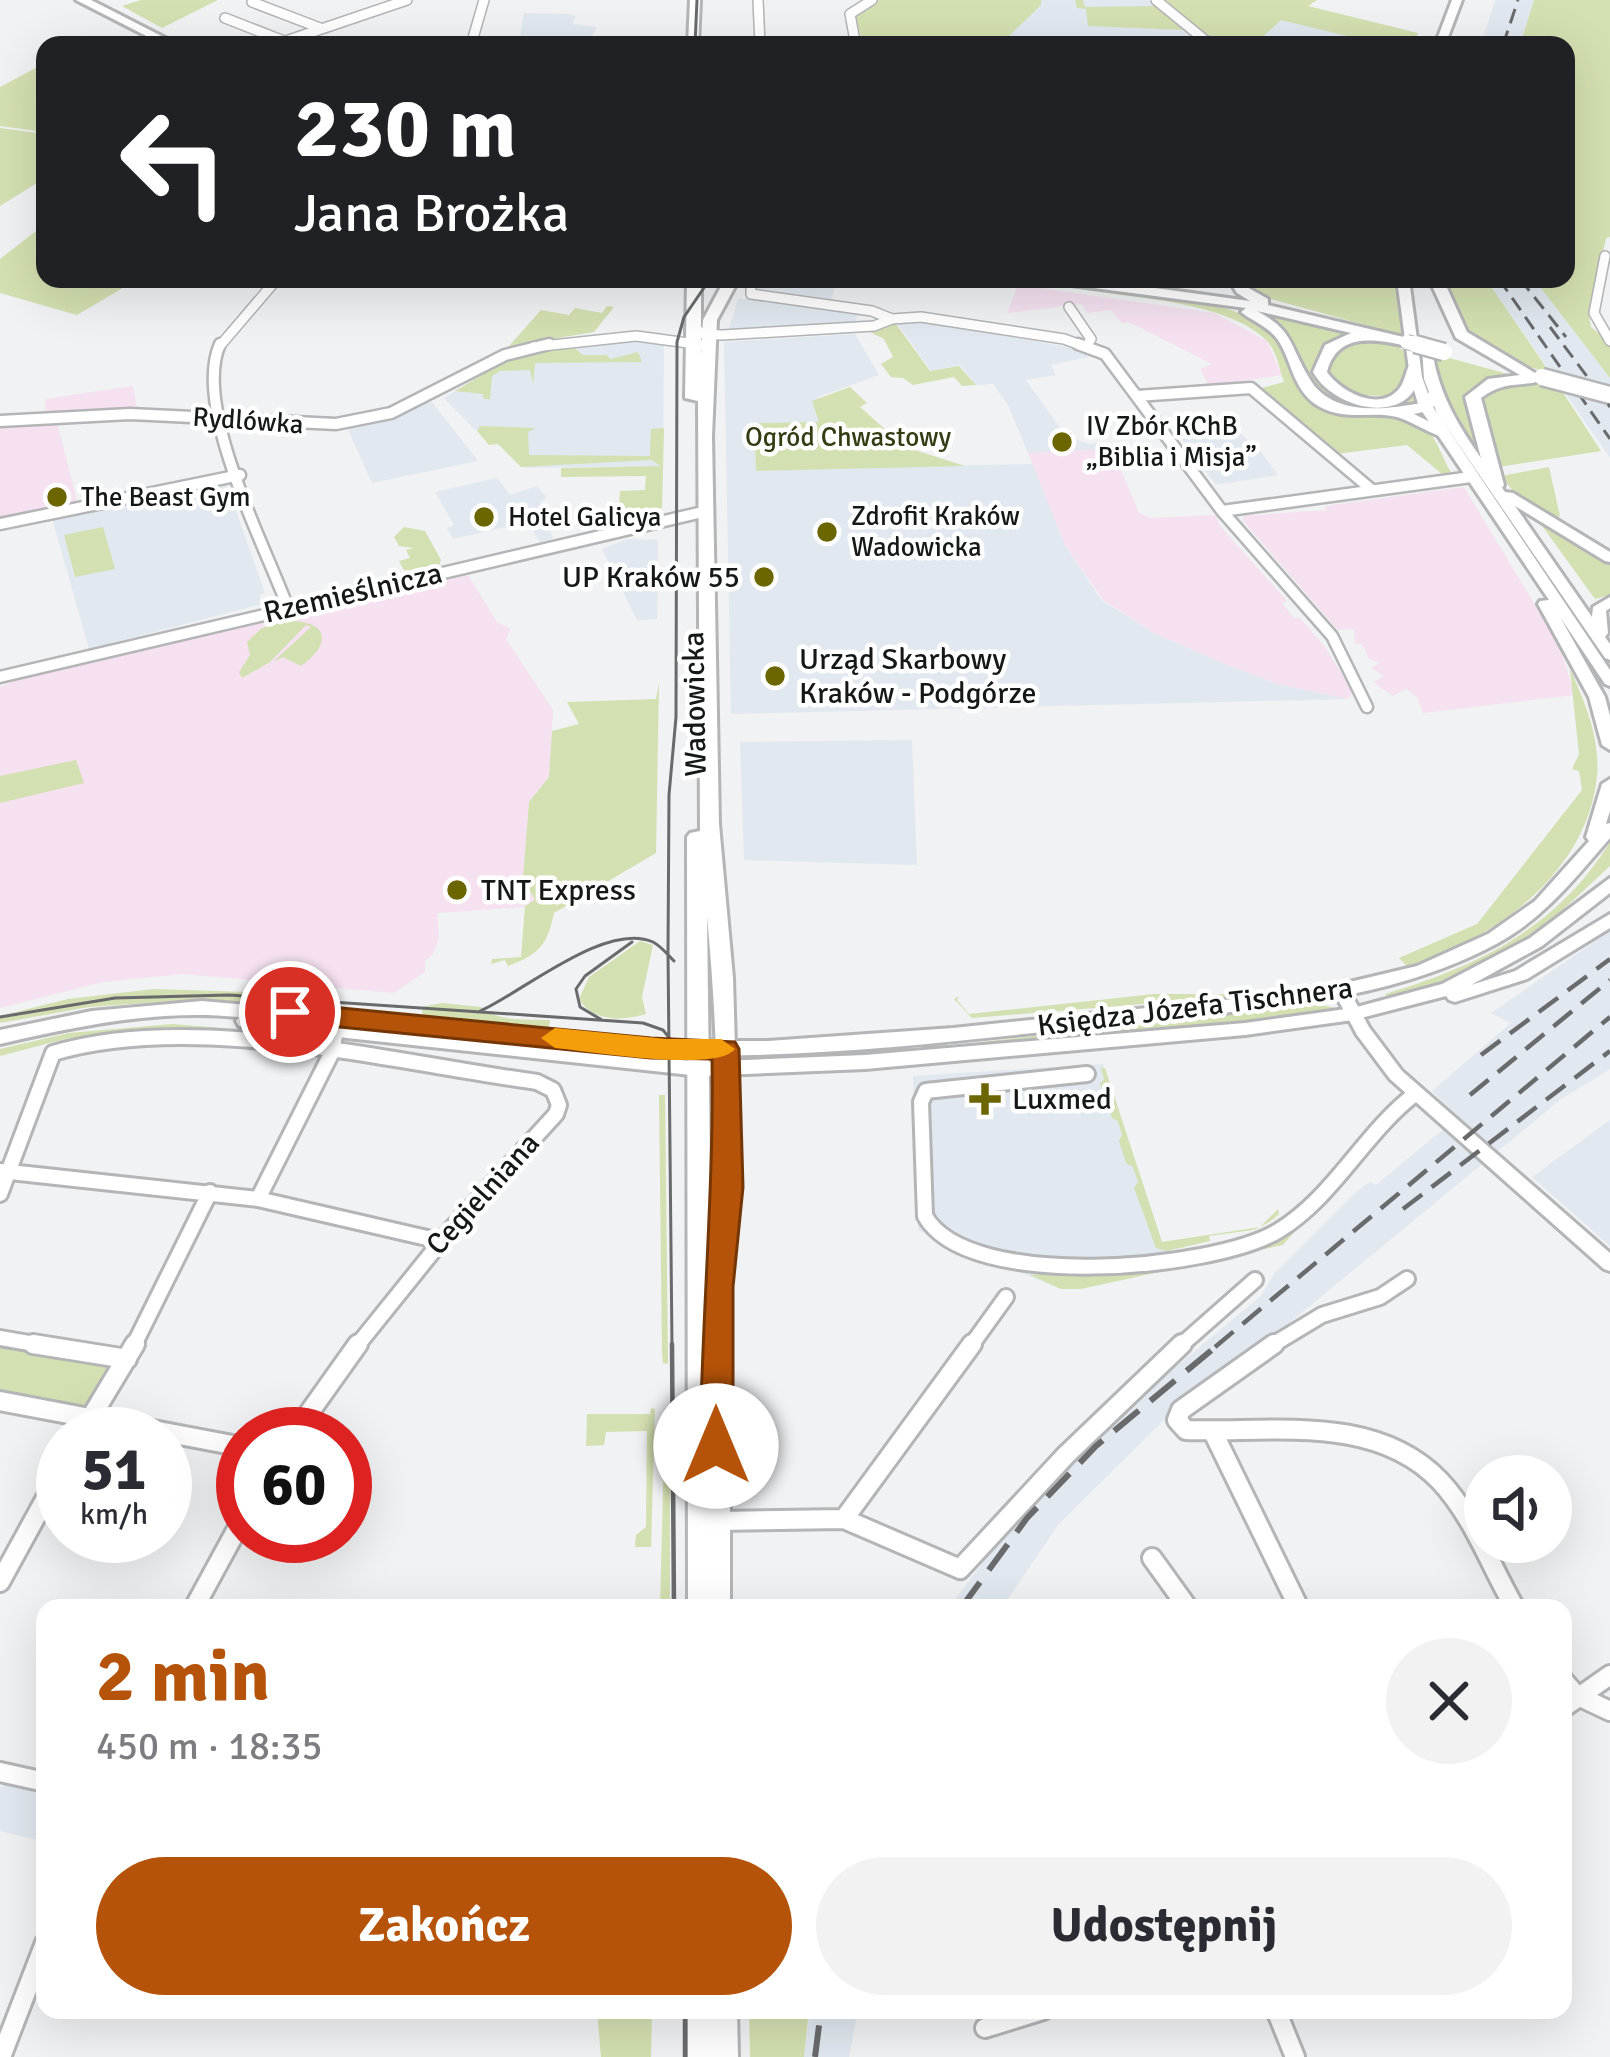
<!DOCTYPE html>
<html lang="pl">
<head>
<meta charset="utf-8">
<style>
  :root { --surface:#fff; --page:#f2f2f3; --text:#2b2b33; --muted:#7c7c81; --accent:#b45309 }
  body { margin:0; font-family:Signika,sans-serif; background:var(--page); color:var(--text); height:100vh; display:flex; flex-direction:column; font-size:45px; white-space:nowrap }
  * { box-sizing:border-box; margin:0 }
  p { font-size:39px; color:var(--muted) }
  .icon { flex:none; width:66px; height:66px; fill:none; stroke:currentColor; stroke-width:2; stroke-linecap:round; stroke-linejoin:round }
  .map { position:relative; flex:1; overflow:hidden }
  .details { position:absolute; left:36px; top:1599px; width:1536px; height:420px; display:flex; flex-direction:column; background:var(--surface); border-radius:24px; box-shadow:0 12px 48px #0002 }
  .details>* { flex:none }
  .guide { position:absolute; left:36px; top:36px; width:1539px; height:252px; border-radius:24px; box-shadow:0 12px 48px #0002; background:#202124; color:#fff; overflow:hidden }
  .buttons { position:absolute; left:1464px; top:1455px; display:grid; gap:24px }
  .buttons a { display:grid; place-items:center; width:108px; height:108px; border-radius:50%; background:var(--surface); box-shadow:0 12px 48px #0002; font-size:60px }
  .speed { position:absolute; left:36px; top:1407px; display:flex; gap:24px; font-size:60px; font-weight:700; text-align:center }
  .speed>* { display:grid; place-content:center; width:156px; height:156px; border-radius:50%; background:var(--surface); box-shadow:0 12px 48px #0002; line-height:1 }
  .speed small { font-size:30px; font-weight:400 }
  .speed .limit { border:18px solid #d22; background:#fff; color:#111 }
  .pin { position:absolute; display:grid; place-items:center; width:102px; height:102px; color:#fff; margin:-51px; border:6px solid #fff; border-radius:50%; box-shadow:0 3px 12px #0007 }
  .me { position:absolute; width:132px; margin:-66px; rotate:0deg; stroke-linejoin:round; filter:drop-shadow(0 0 9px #0008) }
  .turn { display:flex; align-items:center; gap:42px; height:252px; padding:0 60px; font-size:54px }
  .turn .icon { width:156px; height:156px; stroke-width:2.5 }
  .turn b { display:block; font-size:84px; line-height:102px }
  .round { display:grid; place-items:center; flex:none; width:126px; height:126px; border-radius:63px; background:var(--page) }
  .headline { display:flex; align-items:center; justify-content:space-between; height:204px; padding:0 60px }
  h1 { font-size:72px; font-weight:700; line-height:90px; color:var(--accent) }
  .cta { display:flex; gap:24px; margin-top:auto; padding:24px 60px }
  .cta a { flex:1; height:138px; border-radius:72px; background:var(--accent); color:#fff; font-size:48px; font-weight:700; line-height:138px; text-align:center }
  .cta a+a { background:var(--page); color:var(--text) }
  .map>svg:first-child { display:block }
  .built { fill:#e1e8ef }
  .industrial { fill:#f5e1f0 }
  .green { fill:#d3e0b1 }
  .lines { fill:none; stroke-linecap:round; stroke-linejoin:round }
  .minor-far3-casing { stroke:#b4b5b7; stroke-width:12 }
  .minor-far2-casing { stroke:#b4b5b7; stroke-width:15 }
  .minor-far1-casing { stroke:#b4b5b7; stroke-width:20 }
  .minor-casing { stroke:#b4b5b7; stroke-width:24 }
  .tertiary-casing { stroke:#b4b5b7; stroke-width:6 }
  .secondary-casing { stroke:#b4b5b7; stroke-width:6 }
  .primary-casing { stroke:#b4b5b7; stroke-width:6 }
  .minor-far3 { stroke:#fff; stroke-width:9 }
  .minor-far2 { stroke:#fff; stroke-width:10 }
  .minor-far1 { stroke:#fff; stroke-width:14 }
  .minor { stroke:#fff; stroke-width:18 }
  .tertiary { fill:#fff; fill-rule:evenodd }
  .secondary { fill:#fff; fill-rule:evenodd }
  .primary { fill:#fff; fill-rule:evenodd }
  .tram-far1 { stroke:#696a6b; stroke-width:3 }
  .tram { stroke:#696a6b; stroke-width:4.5 }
  .rail-far2 { stroke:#696a6b; stroke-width:3; stroke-dasharray:15 8; stroke-linecap:butt }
  .rail-far1 { stroke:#696a6b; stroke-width:4.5; stroke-dasharray:24 12; stroke-linecap:butt }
  .rail { stroke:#696a6b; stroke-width:6; stroke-dasharray:32 15; stroke-linecap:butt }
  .primary-bridge-far1-casing { stroke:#b4b5b7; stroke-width:16; stroke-linecap:butt }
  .primary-bridge-casing { stroke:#b4b5b7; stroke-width:21; stroke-linecap:butt }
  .primary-bridge-far1 { stroke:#fff; stroke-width:14 }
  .primary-bridge { stroke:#fff; stroke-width:16 }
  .route { fill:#b45309; stroke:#753606; stroke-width:3 }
  .slow { fill:#f59e0b }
  .poi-dot { fill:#6c6600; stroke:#fff; stroke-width:4.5 }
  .labels { text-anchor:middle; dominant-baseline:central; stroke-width:9; stroke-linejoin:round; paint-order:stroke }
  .far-street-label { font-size:27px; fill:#161717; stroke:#fff }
  .far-poi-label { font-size:27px; fill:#161717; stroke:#fff; text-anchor:start }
  .far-park-label { font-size:27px; fill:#333c12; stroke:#fff }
  .poi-label { font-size:30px; fill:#161717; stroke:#fff; text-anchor:start }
  .street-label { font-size:30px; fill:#161717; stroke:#fff }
</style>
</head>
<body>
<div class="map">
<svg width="1610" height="2057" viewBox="0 0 1610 2057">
  <rect width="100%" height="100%" fill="#f0f2f3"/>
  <path class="built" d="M1041,0h107l58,45h-221z
    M1495,0h39l-14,45h-39z
    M524,13l44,1 8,2 -4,8 25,3 -8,15 -69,-5z
    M1275,18l22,3 87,24h-138z
    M750,279h110l-3,6 -20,-3 -6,17 -86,-12z
    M1486,279h48l76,99v80z
    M738,299h35l87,13 -5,9 -126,8z
    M914,320l171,30 3,7 -37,8 5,10 -30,5 40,56 23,8 16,-2 5,7 -82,4 -20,-48 -15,-21 -17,1 -16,-20 -29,6 -34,-48z
    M855,334l24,41 -61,22 2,25 -66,1 2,47 277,-6 32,81 36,55 53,33 73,32 51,19 70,15 -617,15 -7,-372z
    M613,343h51l-1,123 -137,2 -38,-37 -13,-1 -31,-32 73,-43z
    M432,402l46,59 -106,22 -25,-56z
    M1223,418l38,34 17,23 -62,10 -45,-60z
    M497,478l13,17 27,-9 10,12 -7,4 13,37 -13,3 -13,-20 -74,17 -6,-11 7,-3 -19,-33z
    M226,482l39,111 -6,2 3,9 -173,45 -37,-131z
    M627,539l31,1 -1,79 -20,1 -35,-71z
    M912,740l5,125 -173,-5 -4,-118z
    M1610,931v138l-50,31 -300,247 -79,56 -123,122 -56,83h-53l69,-93 81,-84 162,-135 13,-22 83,-83 13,-9 6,3 82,-68 -26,-26 79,-68 -20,-10z
    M1103,1064l68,205 -110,20 -143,-59 -5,-154z
    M1610,1120v126l-78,-69z
    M5,1778l40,8v56l-45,-11v-42z
    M810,2010h48l-9,47h-45z"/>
  <path class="industrial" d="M1018,285l196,28 53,28 15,34 -73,11 -9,-17 12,-5 -83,-42 -7,1 -11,-13 -23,3 -7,-9 -74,9z
    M133,386l4,23 -92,3v-13z
    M57,422l21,83 -78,16v-94z
    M1107,449l4,16 10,5 18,43 12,5 64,-3 6,12 66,74 -5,2 12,15h6l25,29 28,45 -5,7 -70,-15 -51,-19 -73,-32 -51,-33 -38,-55 -37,-92z
    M1464,487l95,158 16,50 -152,18 -5,-15 -12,-9 -13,7 -20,-14 11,-6 -13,-8 9,-5 -11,-4 -7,-15h-7l-1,-15 -16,1 -95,-109 1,-5 82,-6 -1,-4z
    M468,575l29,47 14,7 -5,10 47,71 -4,67 -20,25 -6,75 12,23 -10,7 -88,6 2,25 -6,16 -8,7v11l-31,21 -211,-19 -80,8 -103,26v-321l41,-16 243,-60 33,2z"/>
  <path class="green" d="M141,0h77l-56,28 -40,-22z
    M879,0h162v5l-36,35 18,5h-160l-7,-28z
    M1075,0h8l2,7 73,-1 26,24 -96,-4 -2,-17 -9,-1z
    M1160,0h157l-9,6 110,27 -5,12h-29l-103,-25 -27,25h-39z
    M1534,0h76v237l-4,1 -17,78 2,11 19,16v35l-76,-99h32v-234h-46z
    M45,63v69l-45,-6v-39z
    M0,128l45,6v44l-45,28z
    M45,224v55h93l-61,36 -77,-22v-34z
    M1240,279h154l15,58 -145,-40 -14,-5z
    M1439,279h47l64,94c-73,-22 -80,-26 -111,-94z
    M1051,283c65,8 173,7 223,51 29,26 12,57 59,77 28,13 66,-4 90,15 14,11 19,32 28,46l-9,2 -35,-29 -71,9 -73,-62 -1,-4 22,-6c-5,-14 -7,-31 -18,-42 -45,-44 -155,-41 -215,-57z
    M607,306l7,1 -20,25 -85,14 32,-36 28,5 6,-7 27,5z
    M1251,310l93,20 1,5c-37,15 -40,56 3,65 18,4 41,-1 59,-3l6,-5 6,12c-37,8 -95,11 -113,-30 -7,-16 -9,-30 -22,-43 -9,-8 -22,-14 -33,-21z
    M896,324l34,47 29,-5 17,19 -14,1 -8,-9 -41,8 -10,-7 -12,-1 -10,-13 12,-7 -9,-18 -14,-7z
    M1365,340l27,3 17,11 -6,32 -11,10 -44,-1 -24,-22 15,-28z
    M573,347l10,8h23l5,4 27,-7 4,10 -107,1 -2,21 -3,-14 -30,1 -8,5 -2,23h-6l-1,-5 -28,-3 55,-33z
    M1431,353l77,21 -25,8 -14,15 11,56 -35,-48z
    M1530,383l30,5 41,63 -103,16 -17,-68 23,-14z
    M850,387l17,16 -7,4 45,40 60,19 -209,5 -2,-48 65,-1 -7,-21z
    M480,426l56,2 -8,4 1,23 121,1 1,-27 13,-1 -2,80 -44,15 2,-32 25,-1 1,-14 -85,1v-9l100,-2 -10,-6 -130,7 -23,-23 -9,1 -12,-14z
    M1549,467l11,49 -4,2 -43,-27 -12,-15z
    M1540,523l70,40v32l-15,4z
    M103,527l12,42 -40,8 -11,-42z
    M404,527l21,4 16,29 -2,6 -34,6 -6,-11 11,-3 -4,-8 8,-2 -15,-2 -5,-9z
    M287,621c40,-1 47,21 14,45l-18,-9 -10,5 38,-35 -5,-2 -36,37 -28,16 -3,-6 11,-17 -3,-13 15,-14z
    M1570,669c15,33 30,69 27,106 -9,98 -103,165 -190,191l-8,-8 78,-34 105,-134 -3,-19 -7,-2 7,-15z
    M659,683l-3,170 -102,60c-7,32 -14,41 -46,53l-3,-6 -14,4 1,-5 29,-2 4,-51 10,-6 -12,-23 6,-75 20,-25 3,-46 27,-7 -12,-22 89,-3z
    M76,760l8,23 -84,20v-27z
    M1610,842v24l-72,67 -27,17 -66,32 -55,18 -5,-6c94,-28 173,-67 225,-152z
    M640,941l13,4 -11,52 4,17c-24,7 -53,8 -67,-15l10,-22z
    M154,989l153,5 5,14 -126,-8 -97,7 -89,16v-7l68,-17z
    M1154,994h110l-292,24 -18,-19 5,-3 -2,4 12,14z
    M442,1003l39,4c17,15 45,12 69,13l-2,12 -123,-12 -4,-13z
    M1312,1003l28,6 -71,11 -338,28z
    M172,1024l155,12 1,5 -188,-12 -75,10 -65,17v-7l69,-16z
    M1101,1068h4l57,174 98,-15 18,-18 1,5c-7,7 -16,12 -26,16l-44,6 1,5 -43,10 -11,-3 -22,-60 4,-6 -5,-15 -7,-4 -7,-22 3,-6 -4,-14 -6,-3 -12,-34 4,-5z
    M659,1095h6l3,269 -5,-1 -1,-10z
    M1344,1175l-61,70 -202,44h-20l-31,-14c67,-3 199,-5 255,-41 23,-15 41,-40 59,-59z
    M0,1343l109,21c-4,17 -15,39 -32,44l-77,-14z
    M651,1408l4,1 -4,138h-16l1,-12 10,-8 1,-96 -41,1 -2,13 -18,1 1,-32h63z
    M665,1408h5v200h-10z
    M597,2010h55l-1,47h-50z
    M749,2010h60l-5,47h-54z"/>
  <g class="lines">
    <defs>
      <path id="minor-far3" d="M758,0l2,45
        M1156,0l55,45
        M252,2l68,26
        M225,18l59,23
        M274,45l133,-45
        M471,45l13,-45
        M848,45l7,-4 -5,-27 22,-14
        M1605,256l-11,57 16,28
        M751,290v4l121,17 20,8 29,-2 143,22 22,8
        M1069,307l22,32 -4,6
        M693,326l10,8 19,1 152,-9 18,-7
        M219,347l58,-68
        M533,347l103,-11 67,9"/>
      <path id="minor-far2" d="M220,344c-28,63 45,201 68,264
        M1078,344l27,10 117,157 110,125 35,71
        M1137,396l114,-8 121,102
        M0,421l130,-7 206,10 55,-11 114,-58 44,-11
        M1222,511l249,-34
        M0,524l240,-49
        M0,677l707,-166"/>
      <path id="minor-far1" d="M1087,1074l-161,17 -5,11 4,114c42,76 288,54 353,15 55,-33 86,-98 137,-137
        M0,1171l258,28 182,42
        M0,1194l53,-141c140,-42 339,9 484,29l16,8 6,15 -3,9 -105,115 -95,118
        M258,1199l74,-147 4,-22
        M0,1338l52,9
        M133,1347l77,-155
        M970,1347l36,-50
        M1179,1347l76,-67
        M1269,1347l53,-32 58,-18 27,-18"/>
      <path id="minor" d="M33,1344l94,15
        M1274,1344l-93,66 -4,10 9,10c85,3 189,-17 254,51 33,35 51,86 75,127
        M0,1401l243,46
        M1213,1432l86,176
        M81,1434l54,-90
        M294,1434l64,-90
        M844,1519l128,-175
        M716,1521l128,-2 116,50 106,-114 116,-111
        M1152,1558l36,50
        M0,1582l63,-115
        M194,1608l49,-90
        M1563,1680l13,15 34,16
        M1563,1708l47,-33
        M0,1772l45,10
        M1276,2010l19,47
        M985,2028l58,-18
        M1,2057l44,-114"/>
      <path id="tertiary" d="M690,0h10l-2,45h-10z
        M1342,986l6,2 21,39 33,44 208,182v18l-6,-2 -214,-190 -33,-44 -23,-43z"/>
      <path id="secondary" d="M1452,0h10l-17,45h-10z
        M1397,279h12l13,98 11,30 177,263v16l-5,-2 -45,-67 45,80 5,19v34l-8,-5 -13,-48 -51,-93 2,-3 9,-1 -130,-193 -9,-30z
        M1422,346l10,3c8,59 41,96 73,143l8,1 97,59v10l-5,-1 -90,-55 77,111 1,-10 17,-10v11l-4,3 2,22 -3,4 5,7v16l-5,-2 -168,-245 -13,-34z
        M1610,779v32l-4,13 4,-1v15c-34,39 -66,80 -112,105 -109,59 -234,65 -354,78 -162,17 -326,39 -490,34 -67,-3 -134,-12 -200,-18l246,25 165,-7 380,-32 108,-15 89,-24 88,-46 80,-60v15l-68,53 -71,39 44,-14 95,-57v14l-83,51 -72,23 -6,-2 -3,-4 -93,24 -108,15 -380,34 -165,7 -455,-49 -6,-1 -3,-5 3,-4c-81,-8 -161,9 -239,27v-14l92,-19 110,-10 449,40h117l185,-13 359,-37 105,-25 71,-32 47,-33 54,-60 -3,-4 16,-53z"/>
      <path id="primary" d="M76,0h15l88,45h-15z
        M687,279h14v76l2,-35 22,-41h14l-22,41 -5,116 7,388 14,154 6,209 -9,100v321h-42l-1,-771 3,-4 10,-2 -2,-430 -13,-3zM707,916c10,109 15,221 4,330z
        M1049,279h40l161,22 -13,-8 -9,-14h14l5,8 21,12v6l144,34 2,3 -7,4c-32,-7 -70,-14 -80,26 13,19 51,40 71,18 6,-6 8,-19 12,-27h10c3,64 -83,52 -107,9l12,-27 26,-12 -94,-22c36,19 32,33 51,65 22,41 75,34 113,27l9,-12h10l3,3 -12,16 -17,4 34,17 -8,5c-15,-5 -29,-15 -43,-19 -26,-7 -53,6 -82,-13 -23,-17 -23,-43 -37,-64 -9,-13 -26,-19 -37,-28l5,-4 -190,-25z
        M1429,279h14l24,53 68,41 15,4c-26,13 -41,0 -69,21l23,87 -2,3h-12l-2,-3 -23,-88 23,-18 32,-4 -64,-37z
        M688,2010h49l1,47h-50z"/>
    </defs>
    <use href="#minor-far3" class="minor-far3-casing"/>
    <use href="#minor-far2" class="minor-far2-casing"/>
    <use href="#minor-far1" class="minor-far1-casing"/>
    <use href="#minor" class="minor-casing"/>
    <use href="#tertiary" class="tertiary-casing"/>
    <use href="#secondary" class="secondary-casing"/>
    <use href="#primary" class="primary-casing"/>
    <use href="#minor-far3" class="minor-far3"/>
    <use href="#minor-far2" class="minor-far2"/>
    <use href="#minor-far1" class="minor-far1"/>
    <use href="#minor" class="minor"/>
    <use href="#tertiary" class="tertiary"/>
    <use href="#secondary" class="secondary"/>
    <use href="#primary" class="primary"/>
    <path class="tram-far1" d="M695,45l2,-45
      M480,1011c43,-19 126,-90 173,-69 8,4 15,13 21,19
      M0,1017l115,-19 114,-3 414,28 20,7 12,15
      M602,1020l-22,-13 -4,-18 9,-13 47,-34
      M672,1347l-4,-395 1,-157 7,-78 1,-375 7,-25 26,-38"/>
    <path class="tram" d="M672,1344l2,264
      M685,2010v47"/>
    <path class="rail-far2" d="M1503,45l15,-45
      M1499,279l111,160
      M1520,279l46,58
      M1550,327l60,80"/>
    <path class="rail-far1" d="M1481,1055l129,-96
      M1470,1095l140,-115
      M1403,1209l207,-158
      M1215,1347l395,-330"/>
    <path class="rail" d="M961,1608l66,-90 69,-72 123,-102
      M815,2057l6,-47"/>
    <defs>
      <path id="primary-bridge-far1" d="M1407,342l19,5"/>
      <path id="primary-bridge" d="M1415,344l29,8
        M1542,377l68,18"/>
    </defs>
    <use href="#primary-bridge-far1" class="primary-bridge-far1-casing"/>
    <use href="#primary-bridge" class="primary-bridge-casing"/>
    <use href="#primary-bridge-far1" class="primary-bridge-far1"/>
    <use href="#primary-bridge" class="primary-bridge"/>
  </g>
  <path class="route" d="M290,1003l361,35 84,4 4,7 4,138 -10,100v159l-5,9 -12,4 -11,-4 -5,-9c2,-130 14,-258 12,-387l-61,-1 -361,-36 -13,-10z"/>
  <path class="slow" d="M555,1028l112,11h54l14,10c-18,24 -147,2 -180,-1l-14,-10z"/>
  <g class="poi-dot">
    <circle cx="1062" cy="442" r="12"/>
    <circle cx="57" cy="497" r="12"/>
    <circle cx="484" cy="517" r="12"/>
    <circle cx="827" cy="532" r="12"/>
    <circle cx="764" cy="577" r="12"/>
    <circle cx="775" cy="676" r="12"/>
    <circle cx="457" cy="890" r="12"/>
    <path d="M979 1081h12v12h12v12h-12v12h-12v-12h-12v-12h12z"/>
  </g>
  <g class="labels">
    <g class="far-street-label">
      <text transform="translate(248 421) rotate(4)">Rydlówka</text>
    </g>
    <g class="far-poi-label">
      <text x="1086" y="426">IV Zbór KChB<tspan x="1086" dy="31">„Biblia i Misja”</tspan></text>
      <text x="81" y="497">The Beast Gym</text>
      <text x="851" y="516">Zdrofit Kraków<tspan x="851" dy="31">Wadowicka</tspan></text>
      <text x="508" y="517">Hotel Galicya</text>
    </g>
    <g class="far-park-label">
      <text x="848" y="437">Ogród Chwastowy</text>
    </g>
    <g class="poi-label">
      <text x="740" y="577" text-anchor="end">UP Kraków 55</text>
      <text x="799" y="659">Urząd Skarbowy<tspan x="799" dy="34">Kraków - Podgórze</tspan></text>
      <text x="481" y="890">TNT Express</text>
      <text x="1012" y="1099">Luxmed</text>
    </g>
    <g class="street-label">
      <text transform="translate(353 593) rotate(-13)">Rzemieślnicza</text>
      <text transform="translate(695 704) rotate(-91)">Wadowicka</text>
      <text transform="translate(1195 1007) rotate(-7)">Księdza Józefa Tischnera</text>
      <text transform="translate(483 1194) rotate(-48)">Cegielniana</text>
    </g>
  </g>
</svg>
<div class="buttons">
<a><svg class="icon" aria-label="sound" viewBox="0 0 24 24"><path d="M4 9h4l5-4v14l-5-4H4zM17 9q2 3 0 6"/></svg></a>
</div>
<div class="speed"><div>51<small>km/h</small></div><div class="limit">60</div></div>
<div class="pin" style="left:290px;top:1012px;background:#d93025"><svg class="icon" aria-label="arrive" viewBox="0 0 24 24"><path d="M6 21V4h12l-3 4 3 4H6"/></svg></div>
<svg class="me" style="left:716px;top:1446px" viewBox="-20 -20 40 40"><circle r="19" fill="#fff"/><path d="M0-13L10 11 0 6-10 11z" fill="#b45309"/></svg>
<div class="guide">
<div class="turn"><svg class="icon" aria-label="left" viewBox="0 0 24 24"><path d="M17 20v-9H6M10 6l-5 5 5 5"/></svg><div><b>230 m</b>Jana Brożka</div></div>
</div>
<section class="details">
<div class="headline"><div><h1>2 min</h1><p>450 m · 18:35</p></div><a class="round"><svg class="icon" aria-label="close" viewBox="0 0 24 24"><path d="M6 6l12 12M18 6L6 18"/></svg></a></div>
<div class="cta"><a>Zakończ</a><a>Udostępnij</a></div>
</section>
</div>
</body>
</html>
